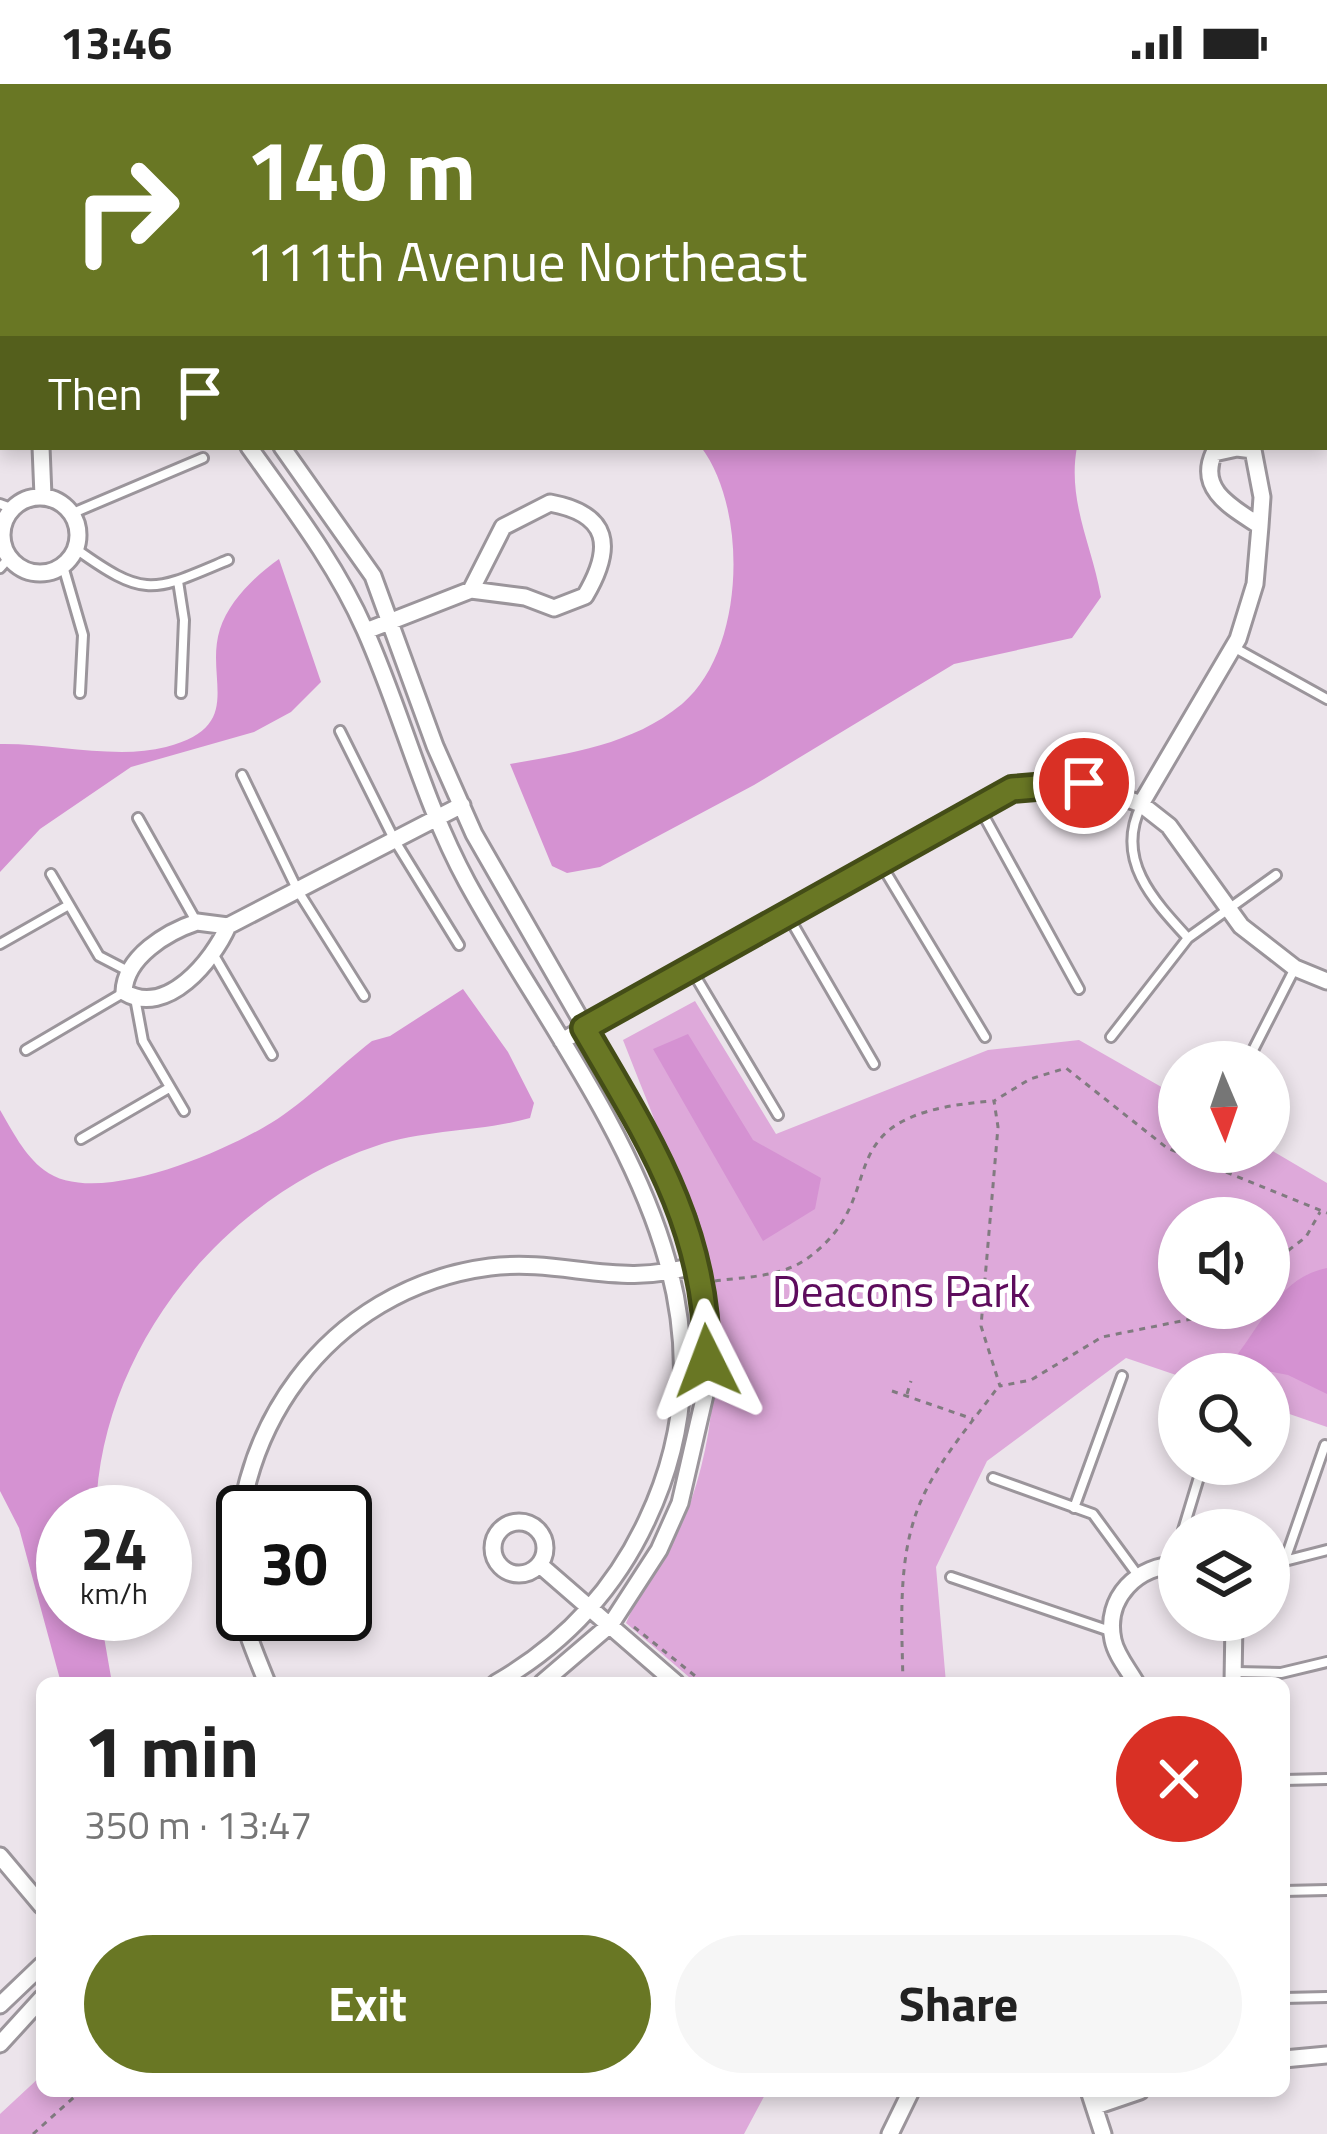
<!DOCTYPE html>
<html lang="en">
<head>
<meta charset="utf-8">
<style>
  :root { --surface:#fff; --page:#f6f6f6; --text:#222; --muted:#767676; --accent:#697724 }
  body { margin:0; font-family:"Titillium Web",sans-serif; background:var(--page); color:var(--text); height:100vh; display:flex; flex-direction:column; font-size:45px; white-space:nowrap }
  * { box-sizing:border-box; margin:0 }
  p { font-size:39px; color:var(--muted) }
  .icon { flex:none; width:66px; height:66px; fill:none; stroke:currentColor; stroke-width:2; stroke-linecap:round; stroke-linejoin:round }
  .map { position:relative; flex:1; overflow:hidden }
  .panel { position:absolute; left:36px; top:1593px; width:1254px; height:420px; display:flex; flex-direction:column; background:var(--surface); border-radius:18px; box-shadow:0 6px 18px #0003 }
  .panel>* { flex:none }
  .hud { position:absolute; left:0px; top:0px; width:1329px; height:366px; box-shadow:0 6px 18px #0003; background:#697724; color:#fff; overflow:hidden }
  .needle { width:78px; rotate:178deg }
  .controls { position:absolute; left:1158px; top:957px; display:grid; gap:24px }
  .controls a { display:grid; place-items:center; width:132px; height:132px; border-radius:50%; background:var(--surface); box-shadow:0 6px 18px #0003; font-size:60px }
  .speed { position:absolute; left:36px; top:1401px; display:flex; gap:24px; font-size:60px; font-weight:700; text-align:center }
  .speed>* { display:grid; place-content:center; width:156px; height:156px; border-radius:50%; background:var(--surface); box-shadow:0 6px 18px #0003; line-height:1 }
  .speed small { font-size:30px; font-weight:400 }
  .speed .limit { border:6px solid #111; border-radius:18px; background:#fff; color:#111 }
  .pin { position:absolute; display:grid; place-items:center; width:102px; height:102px; color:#fff; margin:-51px; border:6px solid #fff; border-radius:50%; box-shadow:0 3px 12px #0007 }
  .me { position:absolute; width:132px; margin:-66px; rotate:357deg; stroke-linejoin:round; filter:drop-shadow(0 0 9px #0008) }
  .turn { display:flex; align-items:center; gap:42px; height:252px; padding:0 48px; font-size:54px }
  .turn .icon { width:156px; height:156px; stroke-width:2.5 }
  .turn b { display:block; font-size:84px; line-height:102px }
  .then { display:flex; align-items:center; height:114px; padding:0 48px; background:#0003; gap:24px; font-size:45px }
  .round { display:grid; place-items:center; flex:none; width:126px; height:126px; border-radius:63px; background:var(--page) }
  .headline { display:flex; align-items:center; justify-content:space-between; height:204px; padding:0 48px }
  h1 { font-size:72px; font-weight:700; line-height:90px }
  .action { display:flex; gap:24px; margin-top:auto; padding:24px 48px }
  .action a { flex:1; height:138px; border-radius:72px; background:var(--accent); color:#fff; font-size:48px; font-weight:700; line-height:138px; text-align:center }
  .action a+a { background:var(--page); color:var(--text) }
  .status { display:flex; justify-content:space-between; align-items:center; height:84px; padding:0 60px; background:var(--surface); direction:ltr }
  .status svg { height:33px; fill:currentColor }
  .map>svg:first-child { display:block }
  .green { fill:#dea9da; fill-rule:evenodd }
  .water { fill:#d592d2 }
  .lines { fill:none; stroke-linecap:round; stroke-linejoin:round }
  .service-casing { stroke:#9b959b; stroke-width:14 }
  .minor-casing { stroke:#9b959b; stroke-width:21 }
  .secondary-casing { stroke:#9b959b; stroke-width:27 }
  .path { stroke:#817b80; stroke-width:3; stroke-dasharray:6 6; stroke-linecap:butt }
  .service { stroke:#fff; stroke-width:8 }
  .minor { stroke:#fff; stroke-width:15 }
  .secondary { stroke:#f9e8f8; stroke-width:21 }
  .route-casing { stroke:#444d17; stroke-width:30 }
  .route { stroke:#697724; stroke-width:21 }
  .labels { text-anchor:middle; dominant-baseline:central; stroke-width:10; stroke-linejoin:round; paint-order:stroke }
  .park-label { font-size:45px; fill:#5e0c5d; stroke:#fff }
</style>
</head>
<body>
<div class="status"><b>13:46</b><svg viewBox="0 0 49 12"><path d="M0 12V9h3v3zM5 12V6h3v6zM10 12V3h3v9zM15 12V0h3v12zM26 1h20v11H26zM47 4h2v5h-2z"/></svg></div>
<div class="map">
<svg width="1327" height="2050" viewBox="0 0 1327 2050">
  <rect width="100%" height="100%" fill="#ece4eb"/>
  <path class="green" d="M695,917l81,133 212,-84 91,-10 100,57v55l90,-3 58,34v244l-58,-20v-33l-90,2 -53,-18 -139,103 -51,106 10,116h-250l-70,-60c18,-43 50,-78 65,-122 58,-170 -7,-305 -68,-461zM1179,1134h90v90h-90z
    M42,1991v16h725l-23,43h-744v-20z"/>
  <path class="water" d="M701,363h376c-10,54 15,98 24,150l-29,41 -118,26 -200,121 -154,82 -33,6 -15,-7 -42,-102c61,-11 122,-19 172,-60 64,-54 66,-195 19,-257z
    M279,475l42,123 -30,30 -37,20 -123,35 -91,62 -40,43v-128c52,-1 116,16 166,3 81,-21 38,-68 54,-118 9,-28 36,-54 59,-70z
    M463,905l45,63 26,51 -4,15c-49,14 -104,11 -154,28 -153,51 -276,202 -280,366h-33v102h37l12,69h-51l-42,-155 -19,-37v-381c12,20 24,45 44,60 50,39 178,-17 227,-47 35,-21 67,-56 101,-82l18,-5z
    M688,950l65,106 68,38 -6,31 -52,32 -110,-192z
    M1327,1184v126l-39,-19 -52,-10 1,-10c26,-34 44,-78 90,-87z"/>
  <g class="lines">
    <defs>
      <path id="service" d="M0,420l11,4
        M73,429l130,-55
        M76,465c70,50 76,43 152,11
        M63,482l20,69 -3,58
        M0,484l9,-10
        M178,497l6,39 -3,73
        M1235,564l92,51
        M340,647l55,110 64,104
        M242,691l56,116 66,105
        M1141,722c-26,53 11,93 47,132
        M979,723l100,182
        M138,734l58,103
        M879,777l106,176
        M51,790l48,82 29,15
        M787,830l87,150
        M0,860l67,-38
        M215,873l57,98
        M691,885l87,146
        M135,914l8,43 41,70
        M1111,953l77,-99 88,-63
        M26,966l97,-57
        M1247,978l47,-92
        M81,1055l88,-51
        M993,1394l100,36 44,60
        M1074,1424l48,-132
        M1183,1446l20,-66
        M1285,1476l40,-115
        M1269,1481l58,-15
        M951,1493l159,54
        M1236,1588l45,1 46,-11
        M1284,1696l43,-1
        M1284,1807l43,-1
        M1284,1914l43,-1"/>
      <path id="minor" d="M117,3v-3
        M0,282l3,1
        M41,363l2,49
        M249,363c42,59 87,117 116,183 37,83 58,171 102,252 109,199 293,399 180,638 -33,71 -83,124 -151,163
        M282,363l91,129 62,170 39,88 181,315 33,71 11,44 8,122 -27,117 -21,47 -48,74 -69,59
        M1237,364l16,2 9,47 -2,29c-27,-18 -63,-36 -46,-73z
        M2 451a38 38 0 1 1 76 0a38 38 0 1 1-76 0Z
        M550,419c60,11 64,44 35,93l-31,12 -29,-11 -54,-7 32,-63z
        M366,547l105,-41
        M1141,720l97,-165 17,-55 5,-58
        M197,838l31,4c-15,34 -61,92 -104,66 1,-35 43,-60 73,-70z
        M228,842l234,-121
        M562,957l370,-212 80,-40 43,-6h29l57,21 28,22 72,100 54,42 32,13
        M493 1464a26 26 0 1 1 52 0a26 26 0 1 1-52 0Z
        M540,1481l136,118
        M267,1599c-11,-28 -24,-56 -28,-87 -17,-160 89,-308 251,-329 77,-9 128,23 209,-3
        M1136,1599c-8,-14 -20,-28 -23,-43 -9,-42 25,-76 66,-75
        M1233,1599l1,-63
        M0,1772l42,50
        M0,1921l42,-40
        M0,1960l42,-46
        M1284,1975l43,-4
        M1089,2007l14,43
        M1096,2022l44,-15
        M890,2050l21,-43"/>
      <path id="secondary" d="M356,3l96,-3
        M0,14h3"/>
    </defs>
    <use href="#service" class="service-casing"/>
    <use href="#minor" class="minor-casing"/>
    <use href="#secondary" class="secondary-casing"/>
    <path class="path" d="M1269,1181l37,-28 14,-25
      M715,1197c29,-4 65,-4 90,-21 95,-66 8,-146 188,-159
      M1213,1224l-12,9 -99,20 -71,43 -31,6 -19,-60 17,-199 -4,-26 36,-22 36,-11 101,80 160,65
      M892,1307l81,28
      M907,1310l4,-13
      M634,1543l70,56
      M903,1599c-1,-52 -5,-110 10,-160 14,-50 55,-95 85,-136
      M33,2050l48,-43"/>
    <use href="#service" class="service"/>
    <use href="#minor" class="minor"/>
    <use href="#secondary" class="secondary"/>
  </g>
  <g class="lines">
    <defs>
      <path id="route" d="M707,1277c1,-133 -59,-223 -123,-333l428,-239 72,-6"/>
    </defs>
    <use href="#route" class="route-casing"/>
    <use href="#route" class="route"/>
  </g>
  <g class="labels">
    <g class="park-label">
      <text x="901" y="1206">Deacons Park</text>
    </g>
  </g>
</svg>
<div class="controls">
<a><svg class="needle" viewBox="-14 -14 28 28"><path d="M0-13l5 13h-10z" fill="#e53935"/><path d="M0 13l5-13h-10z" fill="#767676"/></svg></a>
<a><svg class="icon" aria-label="sound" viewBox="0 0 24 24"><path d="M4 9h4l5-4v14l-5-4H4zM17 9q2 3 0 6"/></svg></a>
<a><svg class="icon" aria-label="search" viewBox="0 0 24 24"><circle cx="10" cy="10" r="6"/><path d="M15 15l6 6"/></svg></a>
<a><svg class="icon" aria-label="layers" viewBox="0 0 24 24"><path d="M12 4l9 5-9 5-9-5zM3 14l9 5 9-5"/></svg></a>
</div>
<div class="speed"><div>24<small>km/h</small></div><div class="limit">30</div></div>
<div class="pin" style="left:1084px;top:699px;background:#d93025"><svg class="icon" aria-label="arrive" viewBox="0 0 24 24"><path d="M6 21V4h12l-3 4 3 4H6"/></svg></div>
<svg class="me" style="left:707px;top:1277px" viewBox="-20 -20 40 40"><path d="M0-17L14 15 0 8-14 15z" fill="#697724" stroke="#fff" stroke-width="4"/></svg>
<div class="hud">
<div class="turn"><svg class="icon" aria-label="right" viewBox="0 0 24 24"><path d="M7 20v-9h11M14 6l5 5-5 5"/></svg><div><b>140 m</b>111th Avenue Northeast</div></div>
<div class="then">Then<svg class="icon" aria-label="arrive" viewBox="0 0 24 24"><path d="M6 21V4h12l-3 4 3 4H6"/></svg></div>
</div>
<section class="panel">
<div class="headline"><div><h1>1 min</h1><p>350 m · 13:47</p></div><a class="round" style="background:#d93025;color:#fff"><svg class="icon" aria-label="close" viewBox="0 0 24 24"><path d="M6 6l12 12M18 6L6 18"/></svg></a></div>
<div class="action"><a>Exit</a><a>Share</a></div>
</section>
</div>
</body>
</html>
